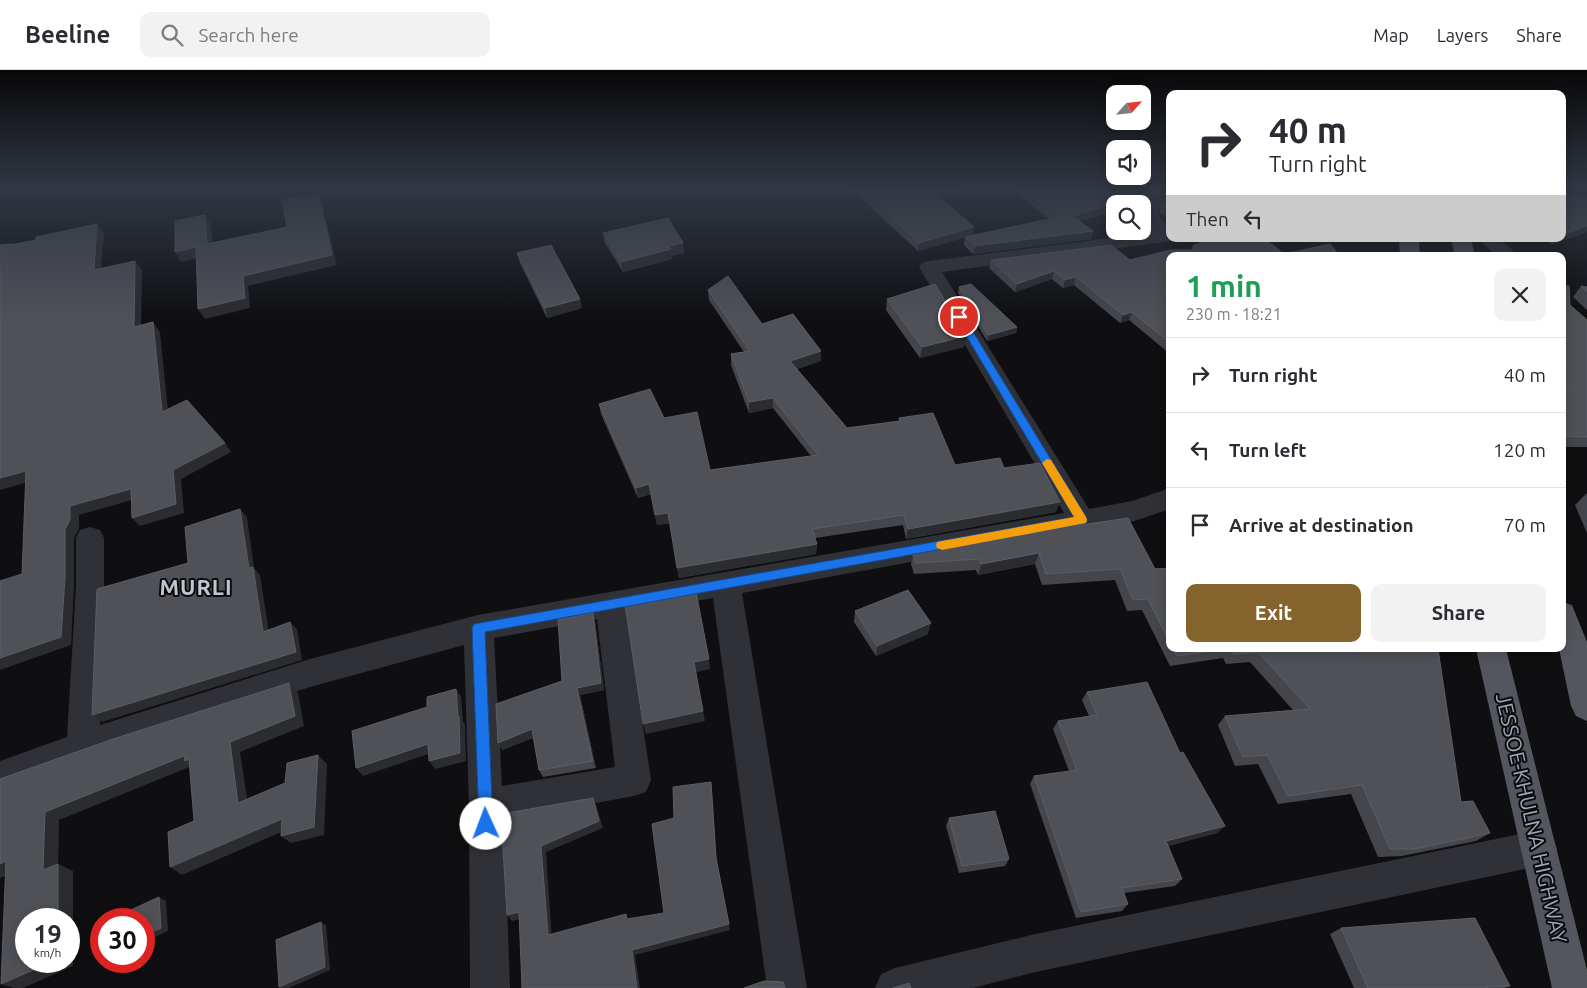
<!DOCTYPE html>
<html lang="en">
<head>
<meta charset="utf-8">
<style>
  :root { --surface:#fff; --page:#f2f2f3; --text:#2b2b33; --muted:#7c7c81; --line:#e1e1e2; --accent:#85632c }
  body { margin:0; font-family:Ubuntu,sans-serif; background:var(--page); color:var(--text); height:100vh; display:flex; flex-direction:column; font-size:19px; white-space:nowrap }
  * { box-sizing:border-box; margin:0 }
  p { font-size:16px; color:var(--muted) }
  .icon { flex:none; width:28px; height:28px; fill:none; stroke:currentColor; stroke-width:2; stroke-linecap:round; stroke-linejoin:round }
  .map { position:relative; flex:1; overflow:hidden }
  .drawer { position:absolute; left:1166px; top:182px; width:400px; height:400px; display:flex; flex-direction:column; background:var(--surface); border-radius:10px; box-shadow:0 2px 12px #0003 }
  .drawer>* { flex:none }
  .top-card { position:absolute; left:1166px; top:20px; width:400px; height:152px; border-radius:10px; box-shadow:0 2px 12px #0003; background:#fff; color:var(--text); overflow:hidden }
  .needle { width:32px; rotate:63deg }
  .tools { position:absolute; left:1106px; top:15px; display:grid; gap:10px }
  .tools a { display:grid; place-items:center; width:45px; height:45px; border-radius:10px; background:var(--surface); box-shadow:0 2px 12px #0003; font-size:25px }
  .speed { position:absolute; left:15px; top:838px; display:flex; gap:10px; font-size:25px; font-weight:700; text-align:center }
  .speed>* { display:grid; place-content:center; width:65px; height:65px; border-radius:50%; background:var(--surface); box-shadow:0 2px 12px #0003; line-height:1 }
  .speed small { font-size:12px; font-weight:400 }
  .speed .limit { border:8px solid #d22; background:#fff; color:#111 }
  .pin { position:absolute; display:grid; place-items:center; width:42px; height:42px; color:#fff; margin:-21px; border:2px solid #fff; border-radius:50%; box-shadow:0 1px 5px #0007 }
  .me { position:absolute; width:55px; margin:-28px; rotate:358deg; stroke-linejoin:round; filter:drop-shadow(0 0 4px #0008) }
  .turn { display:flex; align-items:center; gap:18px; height:105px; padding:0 20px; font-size:22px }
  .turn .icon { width:65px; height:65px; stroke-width:2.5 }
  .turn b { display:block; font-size:35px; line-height:42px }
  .then { display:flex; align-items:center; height:48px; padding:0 20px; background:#0003; gap:10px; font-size:19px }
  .round { display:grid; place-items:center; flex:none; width:52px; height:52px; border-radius:10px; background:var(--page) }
  .overview { display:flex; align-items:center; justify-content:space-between; height:85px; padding:0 20px }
  h1 { font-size:30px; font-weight:700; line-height:38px; color:#1e9e55 }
  .action { display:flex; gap:10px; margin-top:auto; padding:10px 20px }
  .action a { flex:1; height:58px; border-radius:10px; background:var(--accent); color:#fff; font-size:20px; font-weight:700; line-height:58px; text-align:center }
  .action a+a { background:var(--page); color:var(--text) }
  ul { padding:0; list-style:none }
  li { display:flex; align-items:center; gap:15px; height:75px; padding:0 20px; border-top:1px solid var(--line) }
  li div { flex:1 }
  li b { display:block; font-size:19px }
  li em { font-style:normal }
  header { display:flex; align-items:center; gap:30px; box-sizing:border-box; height:70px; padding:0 25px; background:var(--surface); border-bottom:1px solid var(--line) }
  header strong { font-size:24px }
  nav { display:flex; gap:28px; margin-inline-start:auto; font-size:18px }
  .search { width:350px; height:45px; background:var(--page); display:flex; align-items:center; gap:12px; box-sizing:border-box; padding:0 18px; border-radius:10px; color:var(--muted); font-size:19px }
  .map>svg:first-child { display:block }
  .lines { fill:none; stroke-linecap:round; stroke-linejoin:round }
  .minor { fill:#303136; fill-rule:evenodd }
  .trunk { fill:#54565e; fill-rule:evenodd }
  .wall { fill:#45464c }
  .shaded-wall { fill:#2b2c30 }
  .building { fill:#4f5157; stroke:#5b5e65 }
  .route { fill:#1a73e8; stroke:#114b97 }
  .slow { fill:#f59e0b }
  .labels { text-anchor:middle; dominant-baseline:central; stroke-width:4; stroke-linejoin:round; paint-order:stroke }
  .near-street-label { font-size:21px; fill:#a0a6b2; stroke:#0a0a0c }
  .district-label { font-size:22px; font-weight:bold; letter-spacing:1px; fill:#c1c5ce; stroke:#0a0a0c }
</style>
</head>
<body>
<header>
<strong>Beeline</strong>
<div class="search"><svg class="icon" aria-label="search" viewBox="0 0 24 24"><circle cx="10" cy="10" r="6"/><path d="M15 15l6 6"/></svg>Search here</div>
<nav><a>Map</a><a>Layers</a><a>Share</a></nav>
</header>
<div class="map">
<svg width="1587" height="918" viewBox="0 0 1587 918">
  <rect width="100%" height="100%" fill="#0f0f11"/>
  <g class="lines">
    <path class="minor" d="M1170,125v12l-14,4 14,20v8h3l-2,2 -229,31 147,237 43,-8 38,-13v21l-36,12 -392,72 65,395h-40l-54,-390 -87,16 25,166 -5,12 -12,4 -130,24 6,168h-40l-1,-182 -5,-161 -154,42 -185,59 -125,47v-32l67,-24 9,-151v-48l4,-8 10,-3 10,3 4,8v48l-4,139 210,-66 168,-44 586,-102 -145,-246 3,-4 7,-2 222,-28 -9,-14v-15h-3zM597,549l18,148 -113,19 -8,-148z
      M1478,169h22l19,17h-22z
      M1539,760l13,5 5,13 -5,13 -13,5 -508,107 -58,15h-98l6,-14 14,-6 136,-33z"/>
    <path class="trunk" d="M1399,169h20l1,17h-20z
      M1451,169h20l4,17h-20z
      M1562,532l10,3 15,37v79l-11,-5 -5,-10 -12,-57h3z
      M1476,579h30l81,321v18h-35z"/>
  </g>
  <path class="wall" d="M851,119h121l-31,9 32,37 -55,16z
    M1012,119h158l-55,15v6l-35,11 13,10 -2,8 -118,15 -9,-9 1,-8 84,-18z
    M1566,125l21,37 -35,12 -7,-5h17z
    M1170,132v18l-11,-8 3,-8z
    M603,163l80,10 1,10 -13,3 1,3 -49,13 -18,-29z
    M1194,169h71l19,15 56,2h-170v98l-41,-34 -9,3 -46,-38 -11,3 -11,-9 -37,13 -26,-24 2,-8h139l61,-10 2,-5 7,-2z
    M517,183l65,55 -35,10 -27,-55z
    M1562,215l8,20 17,15v127h-25z
    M1581,216l6,1v23l-14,-13z
    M959,217l58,40 -1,6 -29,8 -29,-48z
    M708,220l54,34 59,37 -24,8 50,59 52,-7v-3l56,47 49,3 52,44 -150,27 -3,-14 -88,13 2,6 -1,10 -137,24 -9,-55 -13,2 -6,-31 -13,4 -37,-84 -2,-10 65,14 46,52 101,-14 -38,-48 -24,5 -18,-48v-11l13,-2 -35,-52z
    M887,229l77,48 -44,11 -34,-48z
    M1587,423v40l-12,-28z
    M1081,455l74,44 15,-1v81h268l23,153 29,31 -14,8 -74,15 -24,1 -27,-63 -73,10 -20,-40 -23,2 -17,-41 7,-9 68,-6 -43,-48 -24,2 -3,-6 -53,8 -28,-56 -15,1 -12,-31 -73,5 -7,-21 -57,11 -2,-5 -62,4 -3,-10 2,-11z
    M855,541l73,23 -52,22 -22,-34z
    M595,551l9,69 -24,5 16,73 -53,9 -4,-7 -6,-32 -31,12 -4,-7 64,-62z
    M1087,622l93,61 45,73 -8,7 -49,13 14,33 -7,7 -51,7 4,11 -6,7 -46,7 -46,-134 4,-8 35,-5 -16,-42 5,-8 31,-5 -7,-16z
    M949,748l60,41 -4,7 -46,7 -13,-47z
    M1341,858l169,58 -6,2h-150l-24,-54z"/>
  <path class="shaded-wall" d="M946,119h26l-38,11 1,-7z
    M1162,119h8v5l-33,10h-22v6l-44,14 2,-8z
    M318,123l4,10 15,62 -89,21 2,22 -45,11 -7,-10 45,-33z
    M205,145l6,10 2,29 -6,-10z
    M97,154l7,9 -4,46 -6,-9z
    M1587,156v6l-35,12 4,-5h6v-4z
    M974,157l-1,8 -55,16 1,-8z
    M1093,161l-2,8 -118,15 2,-8z
    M683,173l1,10 -13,3 1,3 -49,13 -2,-10 48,-16z
    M196,177l6,10 -21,5 -6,-10z
    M135,191l7,9 -1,66 -7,-9z
    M1054,201l-2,8 -37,13 2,-8z
    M1076,207l-2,8 -11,3 2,-8z
    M580,229l2,9 -35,10 -2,-10z
    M1132,242l-3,8 -9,3 3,-8z
    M153,252l7,10 9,89 -7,-9z
    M1017,257l-1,6 -29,8 1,-6z
    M966,266l-2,11 -44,11 2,-11z
    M821,281v10l-31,10v-10z
    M773,328v10l-24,5v-11z
    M225,373l6,9 -50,27 3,34 -44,13 -8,-8 41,-48z
    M26,401l9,9 -35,10v-12z
    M649,414l2,10 -13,4 -2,-10z
    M131,419l8,9 -60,17v14l-5,9v48l-3,59 -71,25v-12l65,-129 5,-23z
    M1060,432l-4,10 -150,27 2,-10z
    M240,439l7,8 7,51 6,7 10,64 -7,-7 -14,-64z
    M668,443l2,10 -13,2 -2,-10z
    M817,474l-1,10 -137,24 -2,-10z
    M1039,483l-4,11 -57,11 3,-11z
    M593,543l2,8 9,69 -24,5 16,73 -3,-7 -16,-73z
    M290,552l7,7 5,31 -200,62 -10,-7z
    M931,553l-3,11 -52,22 1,-10z
    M709,589l1,10 -14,3 -2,-10z
    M289,613l9,10 6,33 -64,26 9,59 -11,-8 -8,-61z
    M456,619l5,8 2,24 2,3 1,37 -31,8 -6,-8 29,-44z
    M703,641l2,10 -59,13 -3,-10z
    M532,659l4,8 -34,13 -4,-7z
    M428,674l6,8 -71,24 -7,-8z
    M318,685l9,9 -3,71 -33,8 -10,-7z
    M184,686l5,3 3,7 -133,54 -1,58 -15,-8 2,-58z
    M711,712l1,8 5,74 13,66 -95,25 5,33h-3l-5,-38 84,-92z
    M593,728l3,7 7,23 -57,24 6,89 -4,-6 -7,-89z
    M282,749l11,8 -111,48 -12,-8z
    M1225,756l-8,7 -58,15 7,-7z
    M6,791l16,8 -22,9v-14z
    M58,794l15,7v95l-50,22h-10l-12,-4 53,-23h15v-42h-11z
    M159,827l7,4 2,30 -24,11v-6z
    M519,842l5,6 -12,3 -5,-6z
    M321,852l5,3 4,45 -41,18h-8l-2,-1z"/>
  <path class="building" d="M860,119h86l-11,4 39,34 -55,16z
    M1023,119h139l-89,27 20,15 -118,15 -10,-9 94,-20z
    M1562,119h4v6l21,1v30l-25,9z
    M318,123l14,62 -89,21 2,22 -47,11 -2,-62 -21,5v-31l30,-6 2,29 80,-17 -5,-27z
    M1170,132v8l-8,-6z
    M668,148l15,25 -14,3 2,3 -50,13 -18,-29z
    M97,154l-3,46 41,-9 -1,66 19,-5 9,90 25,-12 38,43 -52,27 3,34 -44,14 -1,-29 -61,17v14l-5,9v48l-4,60 -61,21v-77l22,-7 4,-103 -26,7v-233l16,-1 20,-4v-3z
    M1208,169h57l19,15 46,-10 10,12h-170v87l-38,-31 -9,3 -47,-38 -11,3 -11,-9 -37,13 -26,-24 120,-15 19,15 41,-10h22l2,-2 -2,-3 18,-4z
    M551,175l29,54 -35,9 -28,-55z
    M728,206l34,48 31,-10 28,37 -31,10 57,67 53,-7 -1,-3 34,-5 22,52 45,-7 4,10 36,-5 20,39 -152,27 -4,-14 -92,14 5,15 -140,24 -9,-55 -13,2 -6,-31 -13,4 -37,-84 51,-15 14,29 33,-6 13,58 108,-15 -45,-57 -24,4 -18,-48 19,-3 -42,-61z
    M935,214l31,52 -44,11 -35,-48z
    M971,214l46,43 -29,8 -29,-48z
    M1562,215l7,1 1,19 17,15v117l-25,-1v-46h8l-8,-8v-17h5l-5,-6z
    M1581,216l6,1v5z
    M240,439l9,59 4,-1 10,65 27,-10 6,30 -204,63 5,-126 91,-26 -3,-36z
    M1128,448l27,51 15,-1v75l-22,-44 -15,1 -13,-31 -74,5 -7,-21 -58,11 -2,-5 -63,4 -3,-10 167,-31 1,3z
    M908,520l23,33 -54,23 -22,-35z
    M696,522l13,67 -15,3 9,49 -60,13 -18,-119z
    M593,543l8,70 -24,5 16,73 -54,9 -7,-41 -34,14 -2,-39 66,-23 -4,-61z
    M1173,579h51l-47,7z
    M1231,579h207l23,153 12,-1 17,32 -75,16h-25l-28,-64 -74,11 -21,-41 -24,2 -18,-41 85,-7 -52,-57 -24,2z
    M1147,612l33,71 3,-1 42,74 -59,15 16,38 -60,9 6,16 -47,8 -47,-136 43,-6 -19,-49 39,-6 -10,-23z
    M289,613l6,33 -65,26 8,61 47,-20 2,-20 31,-8 -4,72 -33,9 1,-17 -112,48 -2,-35 26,-11 -5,-62 -4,2 -1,-5 -139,56 -2,58 15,-6v55h-32v42h28l-53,23 5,-123 -6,3v-85l113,-40z
    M456,619l2,28 1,-1 1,37 -31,8 -1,-17 -72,24 -4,-37 75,-24v-10z
    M711,712l5,76 13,66 -97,26 5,38h-115l-3,-76 -12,3 -6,-101 92,-16 6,23 -58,25 7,89 78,-21 1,5 37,-6 -12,-89 22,-6 -1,-31z
    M995,741l14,48 -47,7 -13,-48z
    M159,827l2,31 -17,8v-17h-33z
    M1475,848l35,68 -23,1 1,1h-120l-27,-60z
    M321,852l4,45 -46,20 -3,-47z
    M764,911l19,1 2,6h-41z
    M909,913l2,5h-18z"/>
  <linearGradient id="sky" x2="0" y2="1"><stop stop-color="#080809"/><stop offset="0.48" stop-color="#313743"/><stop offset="1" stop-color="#313743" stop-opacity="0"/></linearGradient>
  <rect width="1587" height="248" fill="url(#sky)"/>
  <path class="route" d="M956,245h3l5,2 122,200 1,3 -1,3 -601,109 8,192 -2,5 -5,3 -5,-3 -2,-5 -7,-196 2,-4 600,-107 -119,-200z"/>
  <path class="slow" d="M1047,389l4,1 35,57 1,3 -1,3 -144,27 -5,-2 -1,-3 1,-3 5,-1 132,-24 -32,-54z"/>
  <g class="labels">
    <g class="near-street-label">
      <text transform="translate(1532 748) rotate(77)">JESSOE-KHULNA HIGHWAY</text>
    </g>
    <g class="district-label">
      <text x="196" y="516">MURLI</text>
    </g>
  </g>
</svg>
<div class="tools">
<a><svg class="needle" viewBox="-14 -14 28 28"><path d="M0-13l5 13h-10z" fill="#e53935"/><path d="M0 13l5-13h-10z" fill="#7c7c81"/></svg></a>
<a><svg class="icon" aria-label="sound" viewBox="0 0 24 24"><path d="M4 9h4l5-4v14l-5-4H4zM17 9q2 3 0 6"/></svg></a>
<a><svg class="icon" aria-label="search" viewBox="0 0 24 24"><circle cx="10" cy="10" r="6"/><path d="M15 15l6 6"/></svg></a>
</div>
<div class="speed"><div>19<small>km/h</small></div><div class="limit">30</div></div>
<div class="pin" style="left:959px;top:247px;background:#d93025"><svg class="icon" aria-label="arrive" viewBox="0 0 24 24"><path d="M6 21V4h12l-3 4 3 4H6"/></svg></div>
<svg class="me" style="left:486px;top:754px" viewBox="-20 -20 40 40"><circle r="19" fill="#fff"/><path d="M0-13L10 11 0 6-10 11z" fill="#1a73e8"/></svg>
<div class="top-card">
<div class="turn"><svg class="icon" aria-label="right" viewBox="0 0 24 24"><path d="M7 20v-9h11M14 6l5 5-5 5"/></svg><div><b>40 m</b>Turn right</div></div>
<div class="then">Then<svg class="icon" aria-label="left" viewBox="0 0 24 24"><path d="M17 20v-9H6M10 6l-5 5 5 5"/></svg></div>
</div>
<section class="drawer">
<div class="overview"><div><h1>1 min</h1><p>230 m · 18:21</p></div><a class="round"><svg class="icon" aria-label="close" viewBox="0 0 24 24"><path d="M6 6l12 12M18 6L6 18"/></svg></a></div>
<ul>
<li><svg class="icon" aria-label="right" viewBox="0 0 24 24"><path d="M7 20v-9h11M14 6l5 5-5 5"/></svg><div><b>Turn right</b></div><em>40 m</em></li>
<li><svg class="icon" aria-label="left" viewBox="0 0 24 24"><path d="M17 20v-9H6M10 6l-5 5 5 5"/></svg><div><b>Turn left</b></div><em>120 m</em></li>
<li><svg class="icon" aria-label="arrive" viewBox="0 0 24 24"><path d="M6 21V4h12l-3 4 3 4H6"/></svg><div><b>Arrive at destination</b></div><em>70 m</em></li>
</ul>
<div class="action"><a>Exit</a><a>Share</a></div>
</section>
</div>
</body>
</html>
